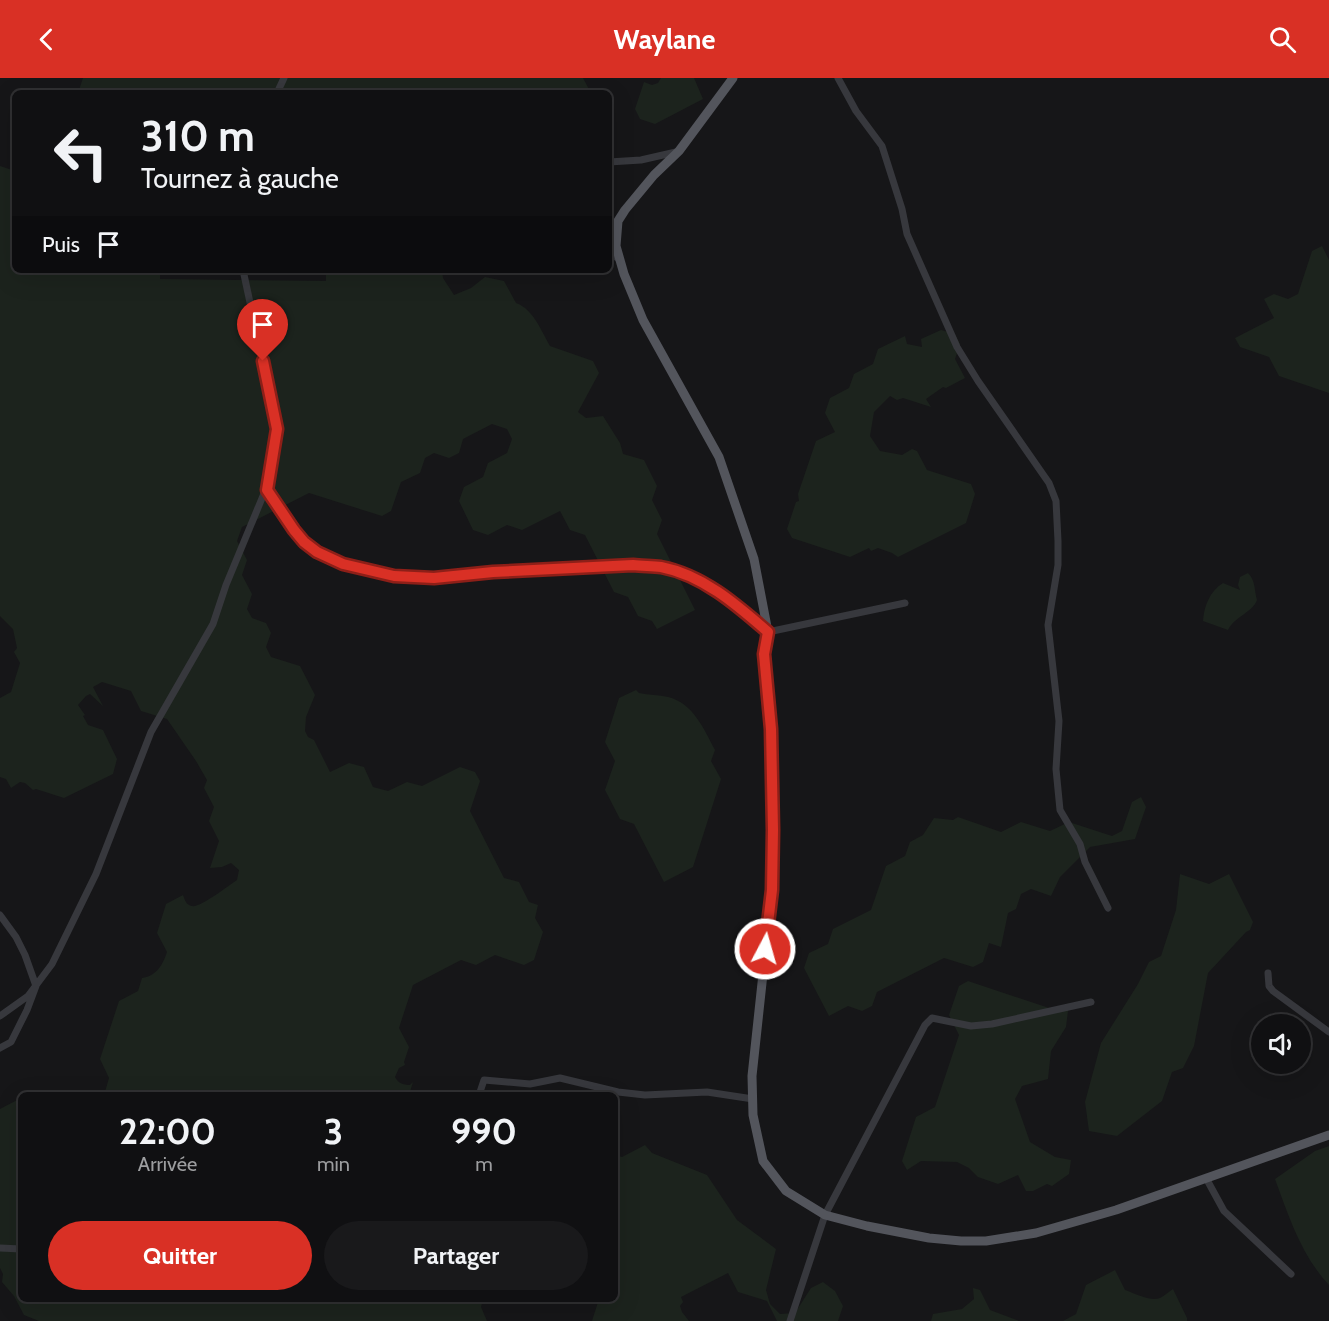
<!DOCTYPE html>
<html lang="fr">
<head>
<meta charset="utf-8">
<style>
  :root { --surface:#101012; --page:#19191b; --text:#f1f3f6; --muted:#9c9d9f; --line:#303032; --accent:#d93025 }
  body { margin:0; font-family:Cabin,sans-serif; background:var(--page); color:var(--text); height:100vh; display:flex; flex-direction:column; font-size:22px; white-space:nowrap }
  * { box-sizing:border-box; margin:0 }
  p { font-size:20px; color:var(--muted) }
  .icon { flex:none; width:33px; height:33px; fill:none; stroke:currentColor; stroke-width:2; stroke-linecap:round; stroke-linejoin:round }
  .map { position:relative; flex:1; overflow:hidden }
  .details { position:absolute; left:18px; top:1014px; width:600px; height:210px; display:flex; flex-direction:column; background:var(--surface); border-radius:9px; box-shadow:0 6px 24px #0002,0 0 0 2px var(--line) }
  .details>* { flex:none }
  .hud { position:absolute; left:12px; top:12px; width:600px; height:183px; border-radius:9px; box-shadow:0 6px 24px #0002,0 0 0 2px var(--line); background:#101012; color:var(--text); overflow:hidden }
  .controls { position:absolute; left:1251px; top:936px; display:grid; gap:12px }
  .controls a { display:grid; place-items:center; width:60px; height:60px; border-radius:50%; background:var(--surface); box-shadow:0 6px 24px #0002,0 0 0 2px var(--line); font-size:30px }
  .pin { position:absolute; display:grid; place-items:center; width:51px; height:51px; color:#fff; margin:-62px -26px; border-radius:50% 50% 50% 0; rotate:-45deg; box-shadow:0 0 6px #0007 }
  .pin .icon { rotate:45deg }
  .me { position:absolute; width:66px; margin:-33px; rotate:6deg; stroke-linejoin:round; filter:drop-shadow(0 0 4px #0008) }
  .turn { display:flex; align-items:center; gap:21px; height:126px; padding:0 30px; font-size:27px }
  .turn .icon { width:78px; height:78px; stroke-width:2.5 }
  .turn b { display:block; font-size:42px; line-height:51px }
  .then { display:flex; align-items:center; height:57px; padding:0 30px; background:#0003; gap:12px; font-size:22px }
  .eta { display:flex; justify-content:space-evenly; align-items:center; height:102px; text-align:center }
  .eta b { font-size:36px; font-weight:700; line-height:42px }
  .primary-button { display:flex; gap:12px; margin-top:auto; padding:12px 30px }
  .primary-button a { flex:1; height:69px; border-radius:36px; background:var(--accent); color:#fff; font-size:24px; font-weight:700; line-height:69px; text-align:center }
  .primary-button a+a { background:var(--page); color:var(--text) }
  header { display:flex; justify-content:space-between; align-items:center; height:78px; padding:0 30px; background:var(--accent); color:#fff; font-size:27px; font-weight:700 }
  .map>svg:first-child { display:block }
  .green { fill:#1c231d }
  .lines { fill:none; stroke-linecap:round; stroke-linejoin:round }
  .minor { stroke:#37383d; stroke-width:7 }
  .major { stroke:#53555c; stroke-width:9 }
  .route-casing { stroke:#8d1f18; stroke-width:15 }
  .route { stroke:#d93025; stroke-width:10 }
</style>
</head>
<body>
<header><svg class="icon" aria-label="back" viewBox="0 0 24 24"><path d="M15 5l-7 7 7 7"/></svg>Waylane<svg class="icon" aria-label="search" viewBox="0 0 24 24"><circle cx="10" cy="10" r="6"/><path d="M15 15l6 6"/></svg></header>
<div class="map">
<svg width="1329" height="1243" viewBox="0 0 1329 1243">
  <rect width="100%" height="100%" fill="#161618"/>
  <path class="green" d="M83,0h500l8,15h-513z
    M661,0h33l9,21 -48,25 -15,-5 -5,-10 9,-27 8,3 6,-2z
    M0,88l15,5v99h145v9l166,2v-11h116l1,8 11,17 17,-7 14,-11 19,4 12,22c17,6 25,27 34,43l43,15 6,12 -21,39 8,6 17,-2 17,27 3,11 21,6 13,26 -5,14 10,20 -5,14 38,76 -38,19 -5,-8 -14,-5 -10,-19 -14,-5 -29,-57 -15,-5 -10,-19 -38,19 -15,-5 -19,10 -15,-5 -14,-29 5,-14 19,-10 5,-14 19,-10 5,-14 -5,-10 -15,-5 -29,15 -4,14 -10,5 -15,-5 -9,5 -5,15 -19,9 -10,29 -9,5 -73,-23 -67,34 -5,14 10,19 -5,15 10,19 -5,15 5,9 14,5 5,10 -5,14 5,10 29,9 15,29 -9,22 -1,14 3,6 6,3 16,32 19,-9 15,4 9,20 15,4 19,-9 15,4 38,-19 15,5 5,9 -10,30 34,67 15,4 10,20 9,3 -3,13 8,14 -9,28 -10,5 -29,-10 -19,10 -15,-5 -48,25 -14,43 10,19 -5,15 1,3 -6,3 -4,9c3,6 8,8 15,8l3,-3 -4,13h-303l-1,-3 4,-14 -9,-19 19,-58 19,-10 4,-13c15,-2 21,-14 25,-26l-10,-19 9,-29 17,-9c2,5 3,10 9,11 8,2 36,-20 45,-26l2,-10 -8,-7 -9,4 -12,1 9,-27 -10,-20 5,-14 -10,-19 3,-8 -11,-19 -29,-42 -26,-8 -10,-20 -29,-9 -9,5 10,19 -13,-12 -4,2 -8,9 7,10 -2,1 5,9 15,5 14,29 -4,15 -49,24 -28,-9 -3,1 -8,-7 -5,-1 -9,6 -5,-9 -6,-2v-79l11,-6 9,-29 -6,-11 3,-4 -4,-19 -13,-13z
    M1322,168l7,14v133l-50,-17 -10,-19 -29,-10 -5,-9 39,-20 -10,-19 10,-5 14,5 10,-5 14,-43z
    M941,252l14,4 5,10 -5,15 10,19 -19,10 -3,-1 -17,12 5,8 -28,-9 -6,2 -7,-4 -16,16 -4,24 10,15 22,4 10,-6 5,2 10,19 44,14 4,10 -9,29 -68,34 -6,-4 -14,-5 -7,3 -2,-3 -19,9 -58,-19 -5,-9 9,-27 3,-1 -1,-7 18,-53 19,-9 -10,-19 5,-15 19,-10 5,-14 19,-10 5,-15 27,-13 2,8 15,3 -1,-8z
    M1248,495c8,8 6,17 9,27 -4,12 -23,17 -29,30l-25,-9c1,-15 7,-30 20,-38l17,7 -2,-5 2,-8z
    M636,612l3,3c10,2 20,2 29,4 25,6 36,32 47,53l-4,11 10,18 -28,88 -29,15 -30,-58 -14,-5 -15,-29 10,-29 -10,-19 14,-44z
    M1141,719l5,10 -11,32 -45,8 -30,30 -9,19 -20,-7 -10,5 -5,15 -8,4 -7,34 -12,-4 -6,19 -10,5 -29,-9 -67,34 -5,14 -10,5 -14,-5 -19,10 -25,-48 5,-15 19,-9 5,-15 38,-19 15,-44 19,-10 5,-14 13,-7 11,-17 19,2 5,-3 43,15 20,-10 29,9 19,-9 43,14 10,-5 10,-29z
    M1180,796l29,10 20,-10 24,48 -3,8 -4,2 -38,41 -14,73 -11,22 -11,4 -10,29 -45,35 -28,-5 -4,-29 16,-59 37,-59 11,-22 12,-6 15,-46z
    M968,903l87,29 14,-7 -3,24 -15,24 -3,28 -26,7 -7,13 15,43 25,15 16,3 -2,14 -17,12 -5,-2 -14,7h-7l-8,-16 -20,9 -20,-7 -9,-9 -12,-6 -36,-1 -14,9 -5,-9 14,-44 19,-10 24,-72 -10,-20 10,-29z
    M21,1020v201h462l-2,8 6,14h-448l-15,-6 -10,-19 -12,-14 1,-8 -3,-6v-159z
    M645,1067l7,8 55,22 30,45 39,29 -10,41 4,14 10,10 15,-1 16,-25 12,-6 12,9 8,15 -5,15h-61l-10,-20 -29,-9 -10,-19 -47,24 2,5 -3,4 2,6 7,9h-97l6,-19 -1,-3h18v-144l7,2z
    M1329,1068v139c-28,-30 -40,-68 -54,-106l40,-28z
    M1115,1192l10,20c9,3 26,12 35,8 4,-2 8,-6 13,-9l14,29v3h-124l13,-7 10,-29z
    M973,1210l7,2 10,20 29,11h-88l2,-7 29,-5 12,-10z"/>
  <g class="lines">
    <path class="minor" d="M838,0l18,33 26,35 20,63 5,25 50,113 21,34 71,102 7,18 2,40v24l-10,60 11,96 -3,48 4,41 20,34 5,18 23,46
      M277,15l7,-15
      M609,84l32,-2 35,-8
      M609,174l11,8
      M243,192l34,158 -10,62
      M0,837l16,22 9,18 11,31 -9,24 -16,32 -11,6
      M1268,895l1,13 4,5 56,41
      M0,938l28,-20 24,-32 44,-90 55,-142 62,-108 13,-39 39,-94 3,-1c11,18 21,38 36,52 29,28 90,38 129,36 21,0 42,-5 63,-6 31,-2 61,-4 91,-5 25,-1 53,-5 77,1 41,10 72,37 104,64l137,-29
      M479,1017l5,-15 46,4 30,-6 58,14 27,3 62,-3 46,7
      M1206,1100l18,33 67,63
      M0,1170l21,1
      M790,1243l35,-106 100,-190 7,-7 39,8 21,-2 99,-22"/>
    <path class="major" d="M733,0l-54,73 -25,24 -29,35 -7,11 -2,25 8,28 19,46 76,137 35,102 14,73 -4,22 7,75 1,161 -20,186 1,39 10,46 23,30 39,24 42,11 62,12 32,3h25l50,-8 80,-23 213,-75"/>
  </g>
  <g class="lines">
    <defs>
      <path id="route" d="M263,283l14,68 -10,61 27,40 10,12 13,10 26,12 51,12 40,2 59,-6 140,-7c9,1 19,1 28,2 42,8 76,38 107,65l-4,22 7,75 2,101 -1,60 -7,59"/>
    </defs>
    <use href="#route" class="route-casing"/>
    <use href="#route" class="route"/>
  </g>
</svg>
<div class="controls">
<a><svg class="icon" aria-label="sound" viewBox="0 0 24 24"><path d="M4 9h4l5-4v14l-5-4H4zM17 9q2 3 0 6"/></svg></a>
</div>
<div class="pin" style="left:263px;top:283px;background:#d93025"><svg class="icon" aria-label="arrive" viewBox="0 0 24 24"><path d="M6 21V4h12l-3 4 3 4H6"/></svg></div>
<svg class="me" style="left:765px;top:871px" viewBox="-20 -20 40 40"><circle r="17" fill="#d93025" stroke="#fff" stroke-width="3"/><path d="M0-11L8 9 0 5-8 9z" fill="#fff"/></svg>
<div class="hud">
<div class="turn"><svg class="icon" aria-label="left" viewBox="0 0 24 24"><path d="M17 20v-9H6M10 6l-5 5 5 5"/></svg><div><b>310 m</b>Tournez à gauche</div></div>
<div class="then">Puis<svg class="icon" aria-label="arrive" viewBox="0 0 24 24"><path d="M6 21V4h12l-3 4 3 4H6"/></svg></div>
</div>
<section class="details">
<div class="eta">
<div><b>22:00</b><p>Arrivée</p></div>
<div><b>3</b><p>min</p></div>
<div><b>990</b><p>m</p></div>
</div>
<div class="primary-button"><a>Quitter</a><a>Partager</a></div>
</section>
</div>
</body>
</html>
